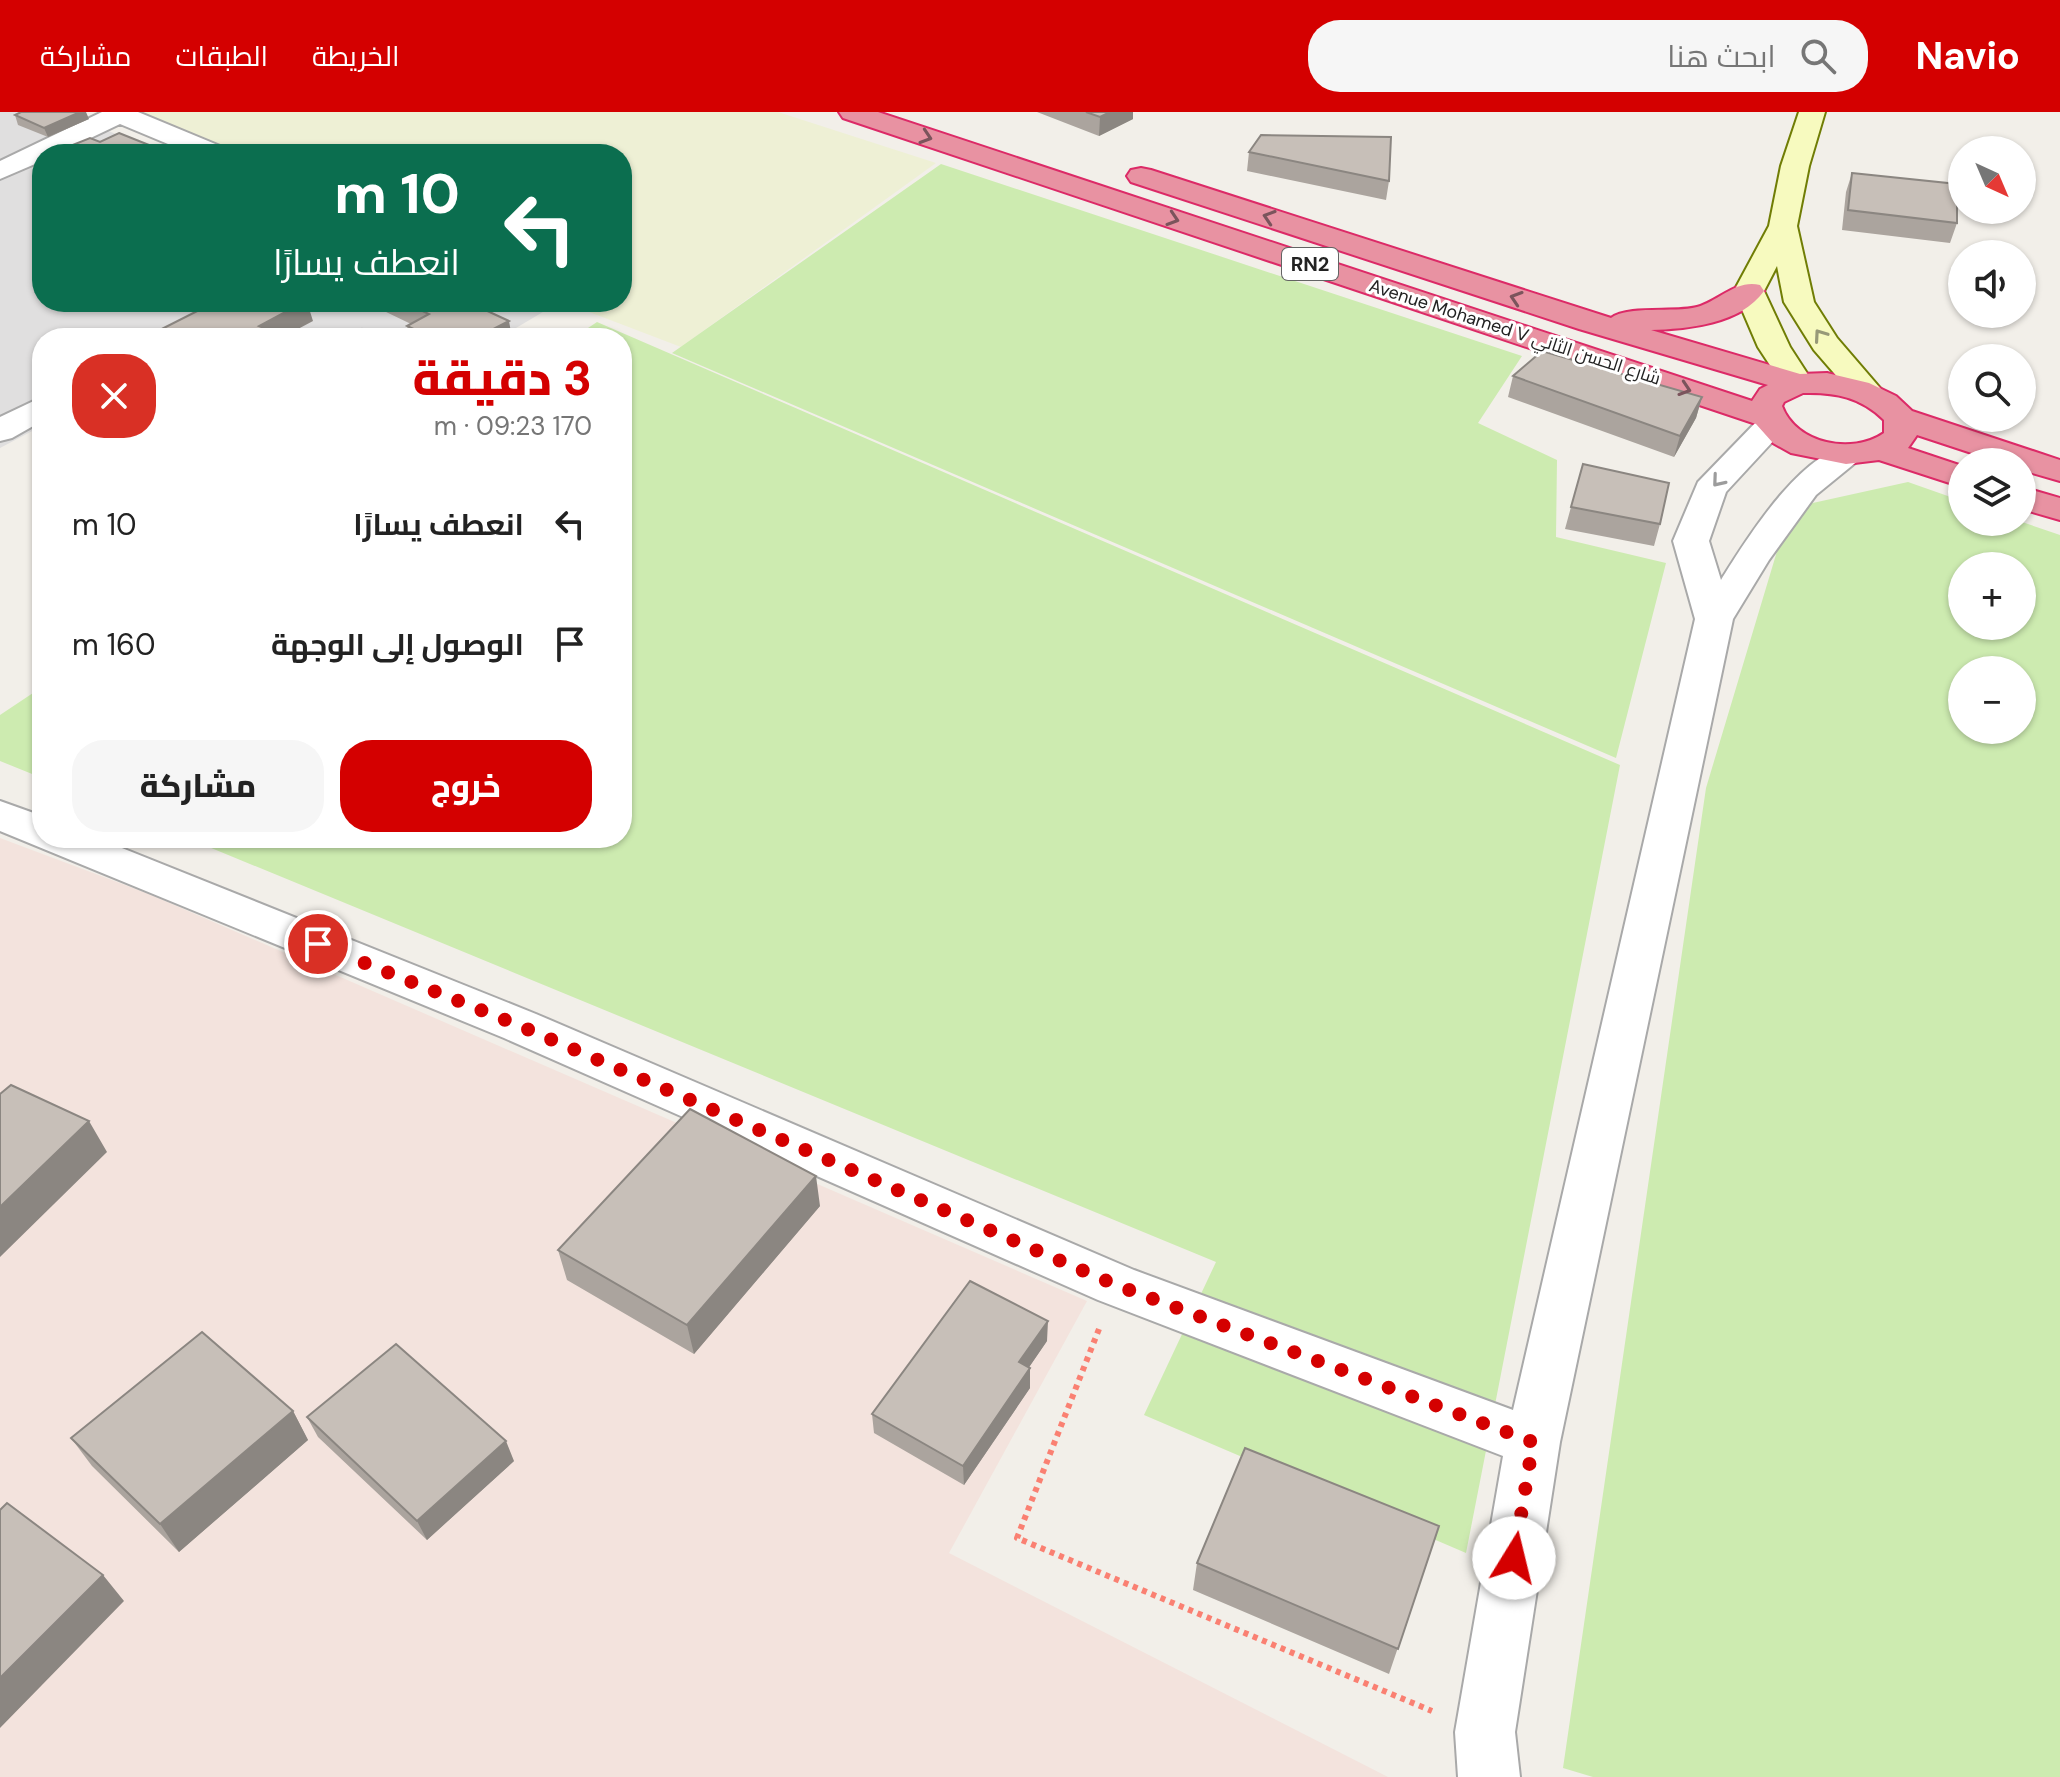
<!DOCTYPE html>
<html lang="ar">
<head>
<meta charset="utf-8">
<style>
  :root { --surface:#fff; --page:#f6f6f6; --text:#222; --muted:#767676; --accent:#d40000 }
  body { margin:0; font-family:"DM Sans",Cairo,sans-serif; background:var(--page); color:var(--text); direction:rtl; height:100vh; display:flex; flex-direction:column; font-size:30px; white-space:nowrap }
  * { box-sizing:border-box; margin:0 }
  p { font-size:26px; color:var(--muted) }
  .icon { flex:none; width:44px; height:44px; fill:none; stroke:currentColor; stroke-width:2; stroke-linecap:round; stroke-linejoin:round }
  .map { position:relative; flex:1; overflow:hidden; direction:ltr }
  .side { position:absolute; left:32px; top:216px; width:600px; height:520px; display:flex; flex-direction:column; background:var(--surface); border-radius:32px; box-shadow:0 2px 6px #0004; direction:rtl }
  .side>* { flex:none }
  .guide { position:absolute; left:32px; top:32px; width:600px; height:168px; border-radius:32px; box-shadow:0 2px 6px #0004; direction:rtl; background:#0b6e4f; color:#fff; overflow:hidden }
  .needle { width:52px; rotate:136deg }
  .buttons { position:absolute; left:1948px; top:24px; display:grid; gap:16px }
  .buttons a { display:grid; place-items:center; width:88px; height:88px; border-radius:50%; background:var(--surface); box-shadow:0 2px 6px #0004; font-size:40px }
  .pin { position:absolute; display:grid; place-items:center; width:68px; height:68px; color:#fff; margin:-34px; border:4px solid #fff; border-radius:50%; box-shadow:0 2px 8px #0007 }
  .me { position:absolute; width:88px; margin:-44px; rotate:9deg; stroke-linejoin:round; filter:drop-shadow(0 0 6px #0008) }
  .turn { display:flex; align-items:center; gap:28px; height:168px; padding:0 40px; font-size:36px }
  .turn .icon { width:104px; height:104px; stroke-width:2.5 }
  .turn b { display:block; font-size:56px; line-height:68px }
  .round { display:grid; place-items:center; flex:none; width:84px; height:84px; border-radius:32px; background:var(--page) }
  .headline { display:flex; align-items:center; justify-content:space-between; height:136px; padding:0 40px }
  h1 { font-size:48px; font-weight:800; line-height:60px; color:var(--accent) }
  .primary-button { display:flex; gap:16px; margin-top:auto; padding:16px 40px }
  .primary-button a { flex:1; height:92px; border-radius:32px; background:var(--accent); color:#fff; font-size:32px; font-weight:800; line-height:92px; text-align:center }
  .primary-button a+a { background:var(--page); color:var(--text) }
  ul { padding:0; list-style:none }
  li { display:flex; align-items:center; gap:24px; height:120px; padding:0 40px }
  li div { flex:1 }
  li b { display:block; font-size:30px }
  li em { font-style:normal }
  header { display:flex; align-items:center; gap:48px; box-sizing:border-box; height:112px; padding:0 40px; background:var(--accent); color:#fff }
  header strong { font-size:38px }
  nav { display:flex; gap:44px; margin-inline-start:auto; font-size:28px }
  .search { width:560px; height:72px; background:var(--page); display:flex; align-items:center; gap:20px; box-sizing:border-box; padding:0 28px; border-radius:32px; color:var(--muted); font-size:30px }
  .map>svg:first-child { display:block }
  .residential { fill:#e0dfdf }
  .military { fill:#f3e3dd }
  .farmland { fill:#eef0d5 }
  .grass { fill:#cdebb0; fill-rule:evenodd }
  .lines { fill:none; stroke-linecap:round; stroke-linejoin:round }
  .street-casing { stroke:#a9a9a9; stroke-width:4 }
  .secondary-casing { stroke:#707d05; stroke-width:4 }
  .highway-casing { stroke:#dc2a67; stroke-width:4 }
  .path { stroke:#fa8072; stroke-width:6; stroke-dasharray:5 5; stroke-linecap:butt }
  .street { fill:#fff; fill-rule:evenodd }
  .secondary { fill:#f7fabf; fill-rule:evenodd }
  .highway { fill:#e892a2; fill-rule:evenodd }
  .wall { fill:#aba49e }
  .shaded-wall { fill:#8b8681 }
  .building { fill:#c7bfb8; stroke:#8b8681; stroke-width:2 }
  .oneway { stroke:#7b545c }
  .oneway2 { stroke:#979978 }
  .oneway3 { stroke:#9c9c9c }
  .route { stroke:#d40000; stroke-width:14; stroke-dasharray:0 25.2 }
  .labels { text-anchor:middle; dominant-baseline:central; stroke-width:6; stroke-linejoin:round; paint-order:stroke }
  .far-street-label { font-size:18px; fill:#222; stroke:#fff }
  .shield { fill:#fff; stroke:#646464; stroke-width:2 }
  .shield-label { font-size:20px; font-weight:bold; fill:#222 }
</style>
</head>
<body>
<header>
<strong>Navio</strong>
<div class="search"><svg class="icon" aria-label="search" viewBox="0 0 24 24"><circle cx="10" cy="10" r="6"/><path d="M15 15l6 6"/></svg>ابحث هنا</div>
<nav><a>الخريطة</a><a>الطبقات</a><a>مشاركة</a></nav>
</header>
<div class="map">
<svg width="2060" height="1665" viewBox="0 0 2060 1665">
  <rect width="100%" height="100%" fill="#f2efe9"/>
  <path class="residential" d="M0,0h62l103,42h-123v148h488l18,7 -49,29h-457v93l-6,-2 -36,19z"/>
  <path class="military" d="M0,726l149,56 938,407 -138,252 439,224h-1388z"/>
  <path class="farmland" d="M93,0h685l158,51 -255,184 -118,-45h59v-148h-425z"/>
  <path class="grass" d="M941,52l581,192 -44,67 79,37 -1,77 110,26 -50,195 -944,-405z
    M597,210l1023,443 -154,788 -322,-138 72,-153 -1029,-424h435v-500h-49z
    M1908,370l54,19v21h60l38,13v1242h-467l-30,-9 143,-980 84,-280zM1962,454h60v60h-60zM1962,558h60v60h-60z
    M42,575v91l-42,-17v-46z"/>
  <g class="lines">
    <defs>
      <path id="street" d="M102,0h36l87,36 4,6h-37l-72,-30 -63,30h-15v7l-42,18v-18z
        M42,285v24l-30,17 -12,3v-24z
        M1772,303l12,3 4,7 -62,67 -17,49 12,39c23,-37 89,-145 139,-132l5,7 -49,40 -47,65 -36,59 -173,823 -45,290 5,45h-62l-3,-45 48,-276 -405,-156 -594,-262 -504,-207v-30l42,15v22h55l439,176 598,256 379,140 182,-791 -22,-78 25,-59 62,-64z"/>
      <path id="secondary" d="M1799,0h26l-16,54 -12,60 17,76 23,36 49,57 -5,7 -11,3 -11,-3 -45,-52 -30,-48 -7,-36 -13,25 26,56 24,37 -5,7 -11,3 -11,-3 -29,-44 -24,-56 35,-65 12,-60z"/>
      <path id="highway" d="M839,0h39l874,289 8,-12 8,-4 -189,-56 -448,-147 -4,-6 4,-6 10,-2 10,2 460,148c17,-13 63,-5 86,-11 22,-6 39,-28 63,-22l4,6c-23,33 -77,38 -113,39l149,44 27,-1 42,10 27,13 16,15 148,49v21l-38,-11v-8h-23l-82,-27 -9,13 54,18v21l-83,-27 -33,4 -55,-11 -18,-10 -17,-19 -913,-306zM1803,281c32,-1 58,4 81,27v13c-32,22 -88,11 -102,-27l2,-4z
        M2022,375l38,11v22l-38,-11z"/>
    </defs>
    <use href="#street" class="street-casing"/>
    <use href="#secondary" class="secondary-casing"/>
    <use href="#highway" class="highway-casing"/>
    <path class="path" d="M1099,1217l-82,209 415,173"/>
    <use href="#street" class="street"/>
    <use href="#secondary" class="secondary"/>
    <use href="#highway" class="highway"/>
  </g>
  <path class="wall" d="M1037,0h96v7l-34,17z
    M15,3l74,4 -41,18 -30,-12z
    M100,30l51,11 2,1h-80l-3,-8z
    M1249,40l140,29 -3,19 -139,-29z
    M1852,61l105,50 -7,20 -108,-13 4,-38z
    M382,190h102l2,8 26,28h-102l-3,-12 4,-2 -27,-13z
    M1513,264l189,21 -6,21 -22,39 -166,-60z
    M1571,395l89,17 -6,22 -89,-17z
    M820,1094l-126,148 -127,-74 -9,-30z
    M1047,1229l-18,26 1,21 -66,97 -90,-52 -2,-19z
    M293,1299l15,29 -129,112 -87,-86 -21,-28z
    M307,1305l207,44 -87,79 -109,-103z
    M1439,1414l-50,148 -196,-84 4,-27z"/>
  <path class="shaded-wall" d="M80,0h6l3,7 -41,18 -4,-9z
    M1110,0h23v7l-34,17 1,-19z
    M149,33l3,9h-23z
    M304,190h3l6,19 -32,17h-26l4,-12z
    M463,190h21l2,9z
    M509,209l3,17h-36z
    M1702,285l-6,21 -22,39 6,-21z
    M89,1009l18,31 -107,105v-50z
    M816,1064l4,30 -126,148 -7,-29z
    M1048,1209l-1,20 -28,41v-20z
    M1030,1256v20l-66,97 -1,-19z
    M293,1299l15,29 -129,112 -19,-28z
    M506,1329l8,20 -87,79 -10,-19z
    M103,1463l21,26 -124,127v-50z"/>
  <path class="building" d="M21,0h59l-36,16 -29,-13z
    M1086,0h24l-10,5z
    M119,21l30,12 -25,9h-35l-19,-8 20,-8 10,4z
    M1261,23l130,2 -2,44 -140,-29z
    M138,36l15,6h-29z
    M1852,61l105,11v39l-109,-13z
    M215,190h89l-45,24 10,4 -14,8h-111z
    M403,190h65l41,19 -33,17h-58l7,-4 -18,-8 22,-12z
    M362,217l16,9h-35z
    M1542,239l160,46 -22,39 -167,-60z
    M1583,352l86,19 -9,41 -89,-17z
    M11,973l78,36 -89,86v-113z
    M690,997l126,67 -129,149 -129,-75z
    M970,1169l78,40 -29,41 11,6 -67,98 -91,-52z
    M202,1220l91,79 -133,113 -89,-86z
    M396,1232l110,97 -89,80 -110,-104z
    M1245,1336l194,78 -41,123 -201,-86z
    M7,1391l96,72 -103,103v-168z"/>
  <defs><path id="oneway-chevron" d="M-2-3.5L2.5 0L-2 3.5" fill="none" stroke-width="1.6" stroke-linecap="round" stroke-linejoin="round" transform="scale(2)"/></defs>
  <g class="oneway">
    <use href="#oneway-chevron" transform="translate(926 25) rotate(18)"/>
    <use href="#oneway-chevron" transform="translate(1269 105) rotate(-162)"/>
    <use href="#oneway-chevron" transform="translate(1173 107) rotate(18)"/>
    <use href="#oneway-chevron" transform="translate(1516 186) rotate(-162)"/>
    <use href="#oneway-chevron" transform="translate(1685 277) rotate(18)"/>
  </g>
  <use class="oneway2" href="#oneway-chevron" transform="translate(1820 223) rotate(-125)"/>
  <use class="oneway3" href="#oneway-chevron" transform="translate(1718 369) rotate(130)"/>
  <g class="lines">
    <path class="route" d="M318,832l202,82 596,259 417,157 -19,116"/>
  </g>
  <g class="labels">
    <g class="far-street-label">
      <text transform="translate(1515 220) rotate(18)">Avenue Mohamed V شارع الحسن الثاني</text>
    </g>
    <rect class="shield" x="1282" y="136" width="56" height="32" rx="6"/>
    <g class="shield-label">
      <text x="1310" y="152">RN2</text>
    </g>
  </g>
</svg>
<div class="buttons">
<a><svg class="needle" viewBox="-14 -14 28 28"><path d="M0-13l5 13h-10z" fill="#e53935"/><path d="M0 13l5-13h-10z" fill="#767676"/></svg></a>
<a><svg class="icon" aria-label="sound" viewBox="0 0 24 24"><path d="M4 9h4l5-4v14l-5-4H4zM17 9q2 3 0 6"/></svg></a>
<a><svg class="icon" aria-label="search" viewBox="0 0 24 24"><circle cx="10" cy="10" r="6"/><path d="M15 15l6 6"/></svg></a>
<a><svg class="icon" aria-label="layers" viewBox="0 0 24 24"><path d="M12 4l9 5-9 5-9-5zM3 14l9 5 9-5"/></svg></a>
<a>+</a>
<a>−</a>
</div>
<div class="pin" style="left:318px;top:832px;background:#d93025"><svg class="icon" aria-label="arrive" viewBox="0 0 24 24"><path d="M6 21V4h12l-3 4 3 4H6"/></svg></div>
<svg class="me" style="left:1514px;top:1446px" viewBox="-20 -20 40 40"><circle r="19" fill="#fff"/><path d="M0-13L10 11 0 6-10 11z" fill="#d40000"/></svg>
<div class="guide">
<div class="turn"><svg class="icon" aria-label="left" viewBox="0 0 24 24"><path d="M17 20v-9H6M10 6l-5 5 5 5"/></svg><div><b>10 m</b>انعطف يسارًا</div></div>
</div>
<section class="side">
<div class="headline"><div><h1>3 دقيقة</h1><p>170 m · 09:23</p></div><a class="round" style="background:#d93025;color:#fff"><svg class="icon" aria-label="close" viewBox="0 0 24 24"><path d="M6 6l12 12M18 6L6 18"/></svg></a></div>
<ul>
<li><svg class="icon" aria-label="left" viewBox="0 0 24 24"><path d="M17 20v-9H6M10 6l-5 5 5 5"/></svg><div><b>انعطف يسارًا</b></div><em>10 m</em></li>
<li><svg class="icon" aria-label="arrive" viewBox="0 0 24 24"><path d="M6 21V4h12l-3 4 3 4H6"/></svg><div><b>الوصول إلى الوجهة</b></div><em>160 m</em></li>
</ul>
<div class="primary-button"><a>خروج</a><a>مشاركة</a></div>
</section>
</div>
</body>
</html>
